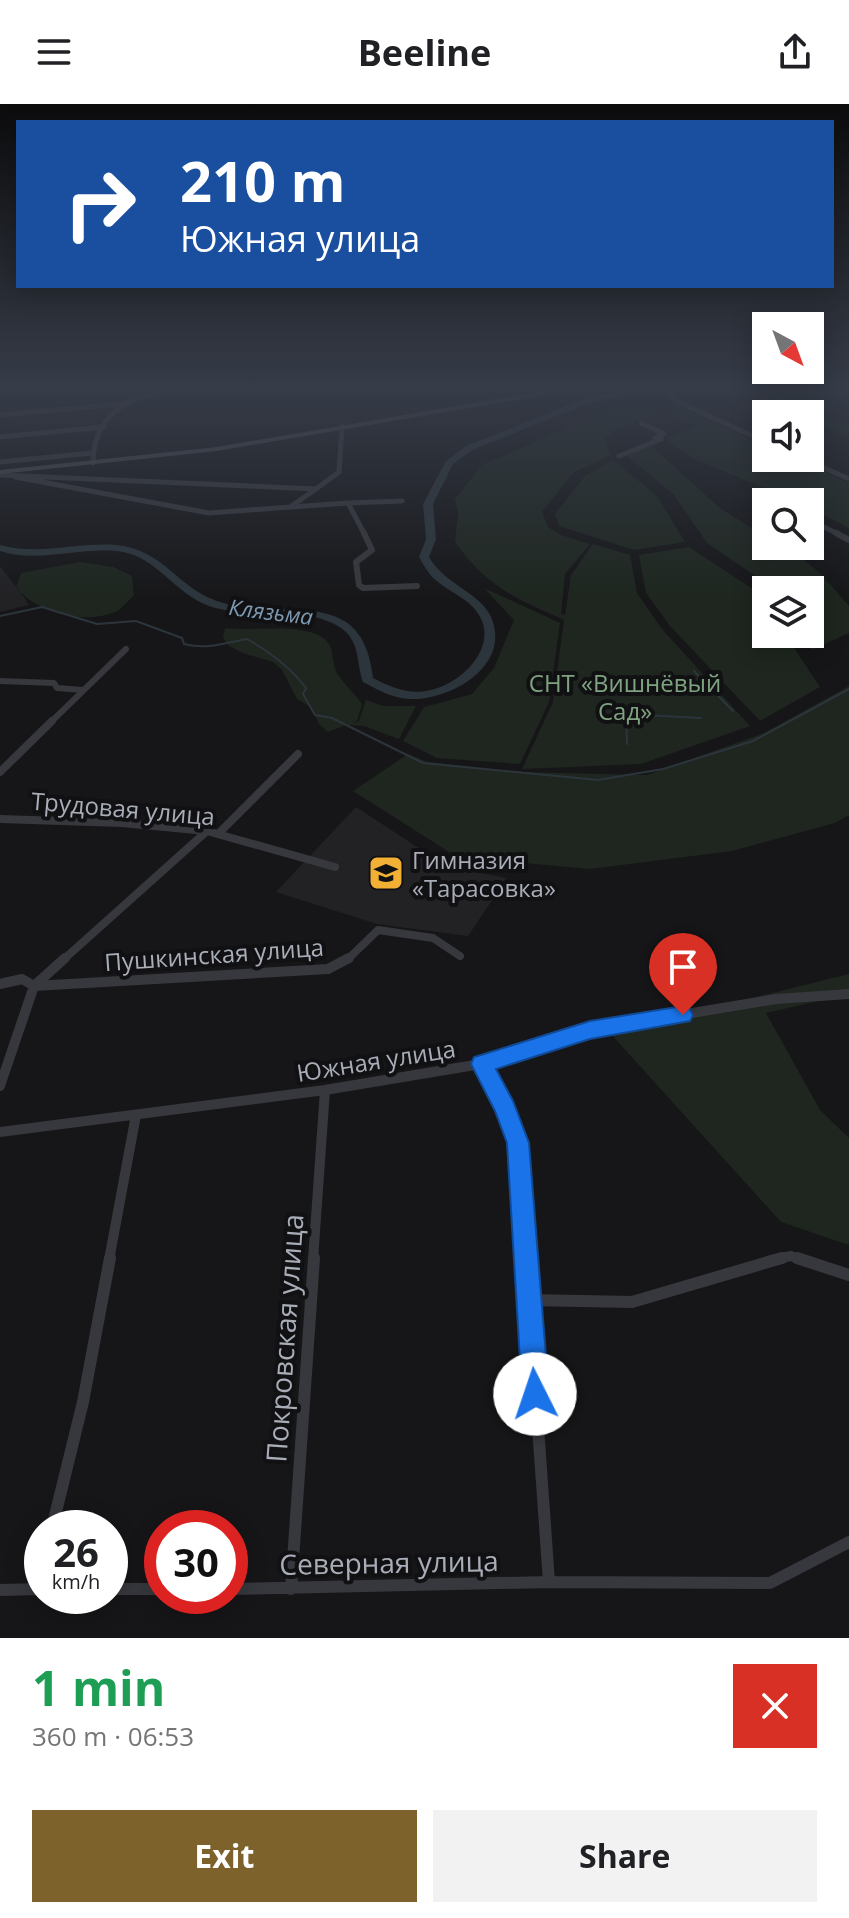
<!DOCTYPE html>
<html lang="en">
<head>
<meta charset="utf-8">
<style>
  :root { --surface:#fff; --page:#f2f2f2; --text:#202124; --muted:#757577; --accent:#7e622b }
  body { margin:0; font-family:"Open Sans",sans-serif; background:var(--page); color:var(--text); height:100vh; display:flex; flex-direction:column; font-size:30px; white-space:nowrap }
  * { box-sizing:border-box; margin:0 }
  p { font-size:26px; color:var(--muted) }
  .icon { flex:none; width:44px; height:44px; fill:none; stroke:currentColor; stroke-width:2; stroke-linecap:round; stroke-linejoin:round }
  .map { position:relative; height:1534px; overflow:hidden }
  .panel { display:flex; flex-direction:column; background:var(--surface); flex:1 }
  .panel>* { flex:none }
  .banner { position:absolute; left:16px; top:16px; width:818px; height:168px; border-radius:0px; box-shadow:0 4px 20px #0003; background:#1a4fa0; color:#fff; overflow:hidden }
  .needle { width:52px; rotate:139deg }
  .fabs { position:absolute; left:752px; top:208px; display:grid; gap:16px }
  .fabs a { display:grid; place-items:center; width:72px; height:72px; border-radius:0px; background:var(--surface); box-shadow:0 4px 20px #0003; font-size:40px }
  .speed { position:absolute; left:24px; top:1406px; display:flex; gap:16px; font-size:40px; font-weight:700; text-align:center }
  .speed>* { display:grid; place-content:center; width:104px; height:104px; border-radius:50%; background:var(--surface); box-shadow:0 4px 20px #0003; line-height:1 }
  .speed small { font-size:20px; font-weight:400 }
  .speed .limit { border:12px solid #d22; background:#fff; color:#111 }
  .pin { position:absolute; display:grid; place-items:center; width:68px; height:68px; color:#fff; margin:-82px -34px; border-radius:50% 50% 50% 0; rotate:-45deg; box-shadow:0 0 8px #0007 }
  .pin .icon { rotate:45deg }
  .me { position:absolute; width:88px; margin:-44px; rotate:356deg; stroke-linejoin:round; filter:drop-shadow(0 0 6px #0008) }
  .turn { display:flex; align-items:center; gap:28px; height:168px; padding:0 32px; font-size:36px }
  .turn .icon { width:104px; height:104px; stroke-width:2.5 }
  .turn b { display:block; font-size:56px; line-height:68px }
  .round { display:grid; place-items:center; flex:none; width:84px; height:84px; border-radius:0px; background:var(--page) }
  .headline { display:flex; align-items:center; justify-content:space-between; height:136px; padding:0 32px }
  h1 { font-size:48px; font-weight:700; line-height:60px; color:#1e9e55 }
  .cta { display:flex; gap:16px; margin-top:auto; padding:16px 32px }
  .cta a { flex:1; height:92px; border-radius:0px; background:var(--accent); color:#fff; font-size:32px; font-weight:700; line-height:92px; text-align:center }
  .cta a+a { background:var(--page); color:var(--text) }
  header { display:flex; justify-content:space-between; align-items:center; height:104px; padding:0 32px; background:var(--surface); font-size:36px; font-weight:700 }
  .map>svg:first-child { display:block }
  .built { fill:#222225 }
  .green { fill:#1e261f }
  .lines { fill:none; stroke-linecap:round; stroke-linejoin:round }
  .stream { stroke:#2c353c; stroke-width:2 }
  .canal { stroke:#2c353c; stroke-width:5 }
  .river { fill:#2c353c; fill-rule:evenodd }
  .street-far4 { stroke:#37383d; stroke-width:5 }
  .street-far3 { stroke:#37383d; stroke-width:6 }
  .street-far2 { stroke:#37383d; stroke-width:8 }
  .street-far1 { stroke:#37383d; stroke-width:10 }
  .street { stroke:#37383d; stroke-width:12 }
  .secondary { fill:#45474d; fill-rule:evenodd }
  .route { fill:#1a73e8; stroke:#114b97; stroke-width:2 }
  .labels { text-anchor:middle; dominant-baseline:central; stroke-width:8; stroke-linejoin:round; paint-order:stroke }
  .far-water-label { font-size:22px; font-style:italic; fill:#7f9bb3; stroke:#111113 }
  .park-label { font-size:24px; fill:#7fa381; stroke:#111113 }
  .street-label { font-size:24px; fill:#a8adb8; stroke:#111113 }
  .poi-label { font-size:24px; fill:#a8adb8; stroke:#111113; text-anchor:start }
  .near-street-label { font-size:28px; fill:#a8adb8; stroke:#111113 }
</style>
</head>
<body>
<header><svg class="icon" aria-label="menu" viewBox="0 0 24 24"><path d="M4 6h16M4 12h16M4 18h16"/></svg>Beeline<svg class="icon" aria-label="share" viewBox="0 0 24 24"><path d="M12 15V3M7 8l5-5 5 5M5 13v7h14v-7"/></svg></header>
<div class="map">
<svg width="849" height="1534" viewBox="0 0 849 1534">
  <rect width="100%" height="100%" fill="#161618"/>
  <path class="built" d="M0,462l26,34 3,5 -29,7z
    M356,703l92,60 59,11 -39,58 -91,-12 -101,-32z"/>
  <path class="green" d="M756,282h93v16l-89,-12z
    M783,295l44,9 -6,8 10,6 18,2v13l-39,-17v-6h-14l-26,-11z
    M676,302l90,40v12h28l55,25v45l-39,-20v-6h-11l-105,-43 -29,-20 31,-13 -31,-13z
    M638,303l14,1 6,5 -42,17 -12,9 7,16 -37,17 -32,40 6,15 13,8 29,9 -25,30 -4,40 4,1 6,-40 22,-31 37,11 7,38 25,36 88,97 -109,38 -119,5 31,-67 11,-82c-49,-22 -76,-32 -109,-78l3,-28 -3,-15 27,-34 123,-53z
    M649,340l71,64 46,29v9c35,0 62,36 83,60v27l-37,17 -9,-16h7v-44h-34l-69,-47 -34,-49 -46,-38z
    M613,356l44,36 28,46 -51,8 -75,-24 -4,-12 30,-38z
    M689,443l70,46 7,11v30h19l35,53 -60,34 -90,-95 -24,-33 -7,-38z
    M80,458l33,5 19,9 2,19c-5,5 -12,14 -19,17 -31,13 -79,1 -99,-25l5,-14z
    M484,484l76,35 -11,79 -29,62 -83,-6 -34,-17 21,-34 48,-13 22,-26 20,-48z
    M225,524c26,4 89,-8 104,16 5,8 3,22 9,31 7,10 17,19 24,29l-5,17 -7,4 9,-4 7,-21 17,6h33l-17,33 -35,-13 -16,-1v-1l-20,8 -9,-8 -8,-17 -14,-8 -15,-29 -9,-8 -30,-9 -14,-7 -6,-8z
    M849,582v129l-14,8 -103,28 -142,18 -133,-12 -104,-66 55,-37 20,8 92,10 127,3 117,-42z
    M849,870v20l-83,19 54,97 29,28v107l-68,-23 -171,-189z"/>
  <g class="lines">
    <path class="stream" d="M0,512l42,-9 55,17 39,-3 46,17 2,6c23,6 41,-1 63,-5 23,13 43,28 59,49l-3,6 12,21 17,3 91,45 175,17 65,-11 90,-28 96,-52
      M694,567l39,40
      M627,640l-1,-30 75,4"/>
    <path class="canal" d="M676,282l11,5
      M699,282l4,2"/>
    <path class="river" d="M641,282h15l-69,18 -115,46 -19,14 -20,40 3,35 -7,18c16,28 51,35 62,60 21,48 -40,84 -82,82 -18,-1 -30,-9 -46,-17 -7,-19 -2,-40 -22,-54 -36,-24 -91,-8 -132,-22 -36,-13 -53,-52 -93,-55 -39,-3 -78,12 -116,0v-6c39,11 77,-3 116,0 49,5 60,42 101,56 62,23 146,-21 156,77 27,14 47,20 76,5 24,-13 48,-43 28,-71 -10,-14 -27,-20 -39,-30 -9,-7 -14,-16 -19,-25l7,-18 -3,-35 23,-43 20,-15 115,-46z"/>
    <path class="street-far4" d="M657,282l21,16 88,40
      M0,311l122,-11
      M641,319l23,11 -9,4
      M0,333l104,-10
      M619,352l42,-17
      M802,354l47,21
      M0,358l92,-9
      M93,359c0,-64 61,-73 110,-77
      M0,371l316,14 -26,18 -81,6 -194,-36
      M316,385l23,-17 3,-46
      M761,390l15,8
      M348,399l54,-2
      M291,403l57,-4 17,32
      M810,416l30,15"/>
    <path class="street-far3" d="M364,429l8,17 -16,12 3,23 4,3 54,-2
      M836,429l13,7
      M0,577l54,2 3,5 26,2
      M50,619l76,-74"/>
    <path class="street-far2" d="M0,668l52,-51
      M0,715l122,4 85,8 128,36
      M218,730l80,-80
      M63,856l144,-129
      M347,856l31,-30 55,8 27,18"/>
    <path class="street-far1" d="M0,880l22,-5 12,7 294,-17 21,-11
      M481,960l24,44 13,35 8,117
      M0,982l34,-100 31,-28
      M0,1028l325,-42 156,-26 109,-34 186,-31 73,-5
      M109,1156l27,-145
      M313,1156l12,-170
      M771,1156l20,-4 12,4"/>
    <path class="street" d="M526,1154l23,324
      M797,1154l52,17
      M528,1196l104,2 150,-44
      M52,1424l31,-126 27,-144
      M37,1485l5,-19
      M110,1485h52
      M230,1485l319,-7 221,1 79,-41
      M291,1485l23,-331
      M0,1486l42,-1"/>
    <path class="secondary" d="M558,282h11l-30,10 -322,55 -217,23v-4l217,-23 321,-55z"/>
  </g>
  <linearGradient id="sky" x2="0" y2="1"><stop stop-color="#0c0c0d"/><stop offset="0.57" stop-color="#363c48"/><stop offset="1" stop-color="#363c48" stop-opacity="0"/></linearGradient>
  <rect width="849" height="497" fill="url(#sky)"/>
  <path class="route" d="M683,902l7,3 3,6 -3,6 -100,18 -94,30 17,32 16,42 20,251 -4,10 -10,4 -9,-4 -4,-10 -15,-251 -12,-32 -24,-47 3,-7 7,-2 109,-34z"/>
  <defs>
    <symbol id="school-square" viewBox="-11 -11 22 22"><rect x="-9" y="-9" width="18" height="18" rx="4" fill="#f2b134" stroke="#111113"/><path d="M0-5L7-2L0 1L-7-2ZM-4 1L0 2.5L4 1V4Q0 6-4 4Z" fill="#111"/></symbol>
  </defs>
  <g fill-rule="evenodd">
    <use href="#school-square" x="366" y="749" width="40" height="40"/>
  </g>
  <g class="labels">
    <g class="far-water-label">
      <text transform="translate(271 507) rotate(7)">Клязьма</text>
    </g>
    <g class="park-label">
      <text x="625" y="578">СНТ «Вишнёвый<tspan x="625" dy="28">Сад»</tspan></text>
    </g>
    <g class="street-label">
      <text transform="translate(123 704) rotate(5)">Трудовая улица</text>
      <text transform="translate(214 850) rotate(-4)">Пушкинская улица</text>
      <text transform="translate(376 956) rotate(-9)">Южная улица</text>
    </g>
    <g class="poi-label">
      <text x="412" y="755">Гимназия<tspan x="412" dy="28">«Тарасовка»</tspan></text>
    </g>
    <g class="near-street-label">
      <text transform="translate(284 1234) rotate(-86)">Покровская улица</text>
      <text transform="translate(389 1458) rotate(-1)">Северная улица</text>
    </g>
  </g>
</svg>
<div class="fabs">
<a><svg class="needle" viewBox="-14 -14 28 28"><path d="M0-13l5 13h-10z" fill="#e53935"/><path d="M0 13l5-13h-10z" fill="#757577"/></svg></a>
<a><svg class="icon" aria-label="sound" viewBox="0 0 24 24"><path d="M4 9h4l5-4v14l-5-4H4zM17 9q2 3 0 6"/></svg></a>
<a><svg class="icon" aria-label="search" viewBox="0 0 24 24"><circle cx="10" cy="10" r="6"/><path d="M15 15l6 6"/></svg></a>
<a><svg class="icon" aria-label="layers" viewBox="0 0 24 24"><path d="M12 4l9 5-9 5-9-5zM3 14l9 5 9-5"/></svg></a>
</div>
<div class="speed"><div>26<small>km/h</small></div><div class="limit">30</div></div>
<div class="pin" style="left:683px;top:911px;background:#d93025"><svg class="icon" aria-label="arrive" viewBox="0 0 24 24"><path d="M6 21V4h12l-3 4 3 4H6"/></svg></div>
<svg class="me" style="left:535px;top:1290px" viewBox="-20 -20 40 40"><circle r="19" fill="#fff"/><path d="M0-13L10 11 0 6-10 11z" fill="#1a73e8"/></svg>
<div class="banner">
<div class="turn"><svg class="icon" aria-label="right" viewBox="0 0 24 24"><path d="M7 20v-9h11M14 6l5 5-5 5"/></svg><div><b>210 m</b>Южная улица</div></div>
</div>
</div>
<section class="panel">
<div class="headline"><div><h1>1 min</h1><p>360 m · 06:53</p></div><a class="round" style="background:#d93025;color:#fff"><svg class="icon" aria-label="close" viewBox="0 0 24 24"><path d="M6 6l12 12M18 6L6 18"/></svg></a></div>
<div class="cta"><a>Exit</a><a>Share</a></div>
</section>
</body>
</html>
